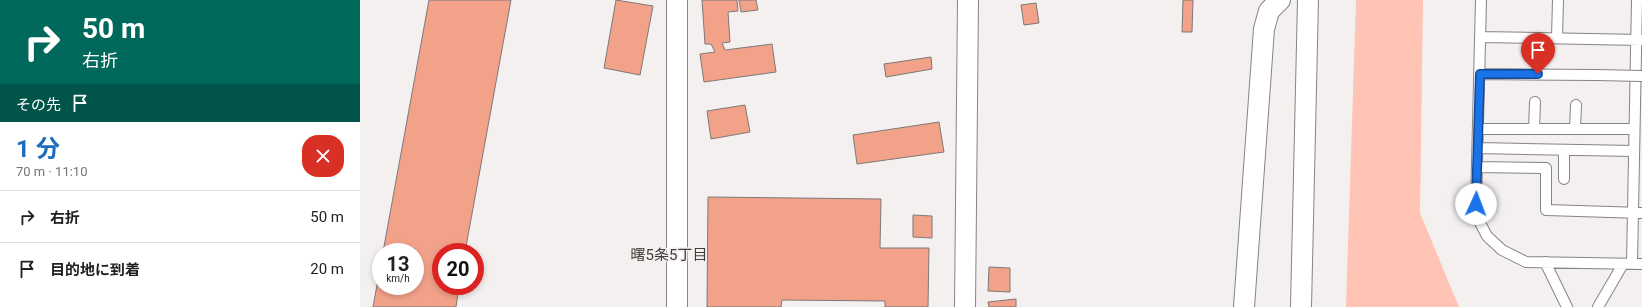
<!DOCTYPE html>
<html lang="ja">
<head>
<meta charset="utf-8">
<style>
  :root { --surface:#fff; --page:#f6f6f6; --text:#202124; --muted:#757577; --line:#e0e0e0; --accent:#1c6ebd }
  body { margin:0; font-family:Roboto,"Noto Sans JP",sans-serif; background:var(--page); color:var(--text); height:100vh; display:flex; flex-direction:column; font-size:15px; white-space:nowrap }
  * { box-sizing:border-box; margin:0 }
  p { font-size:13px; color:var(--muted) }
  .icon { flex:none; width:22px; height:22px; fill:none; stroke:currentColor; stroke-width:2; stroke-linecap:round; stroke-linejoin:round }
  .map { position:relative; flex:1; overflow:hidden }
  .details { display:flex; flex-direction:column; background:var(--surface); width:360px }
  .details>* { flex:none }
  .guide { background:#00695c; color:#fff; overflow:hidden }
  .speed { position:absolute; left:12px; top:243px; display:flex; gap:8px; font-size:20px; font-weight:700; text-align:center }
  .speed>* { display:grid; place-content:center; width:52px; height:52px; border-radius:50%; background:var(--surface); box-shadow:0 2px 6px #0003; line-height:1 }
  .speed small { font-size:10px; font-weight:400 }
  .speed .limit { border:6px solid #d22; background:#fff; color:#111 }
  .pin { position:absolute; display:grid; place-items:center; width:34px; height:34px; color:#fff; margin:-41px -17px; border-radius:50% 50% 50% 0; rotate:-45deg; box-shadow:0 0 4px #0007 }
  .pin .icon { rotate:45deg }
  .me { position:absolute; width:44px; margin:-22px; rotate:2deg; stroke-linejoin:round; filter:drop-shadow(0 0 3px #0008) }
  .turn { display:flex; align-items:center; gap:14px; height:84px; padding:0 16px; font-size:18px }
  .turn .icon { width:52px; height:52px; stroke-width:2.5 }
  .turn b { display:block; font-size:28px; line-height:34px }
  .then { display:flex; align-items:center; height:38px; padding:0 16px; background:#0003; gap:8px; font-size:15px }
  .round { display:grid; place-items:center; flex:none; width:42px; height:42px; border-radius:16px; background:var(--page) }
  .overview { display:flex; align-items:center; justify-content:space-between; height:68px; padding:0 16px }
  h1 { font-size:24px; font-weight:700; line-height:30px; color:var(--accent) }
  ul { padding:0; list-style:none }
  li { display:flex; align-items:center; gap:12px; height:52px; padding:0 16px; border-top:1px solid var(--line) }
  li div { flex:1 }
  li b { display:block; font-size:15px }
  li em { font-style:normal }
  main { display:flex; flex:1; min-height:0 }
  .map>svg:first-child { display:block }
  .green { fill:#ffc4b4 }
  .building { fill:#f3a28a; stroke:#7d7978 }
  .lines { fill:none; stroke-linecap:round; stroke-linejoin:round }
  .lane-casing { stroke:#878382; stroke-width:12 }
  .street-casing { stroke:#878382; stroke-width:22 }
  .lane { stroke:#fff; stroke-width:10 }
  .street { stroke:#fff; stroke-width:20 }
  .lane-bridge-casing { stroke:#878382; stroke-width:12; stroke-linecap:butt }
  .lane-bridge { stroke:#fff; stroke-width:10 }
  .route-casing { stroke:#114b97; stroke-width:10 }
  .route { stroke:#1a73e8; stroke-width:7 }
  .labels { text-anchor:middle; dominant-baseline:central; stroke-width:3; stroke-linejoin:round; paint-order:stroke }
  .neighbourhood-label { font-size:15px; fill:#413e3d; stroke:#f4f0ef }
</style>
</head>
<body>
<main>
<section class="details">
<div class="guide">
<div class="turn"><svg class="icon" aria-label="right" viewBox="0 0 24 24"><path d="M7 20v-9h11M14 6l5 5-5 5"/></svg><div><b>50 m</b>右折</div></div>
<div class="then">その先<svg class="icon" aria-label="arrive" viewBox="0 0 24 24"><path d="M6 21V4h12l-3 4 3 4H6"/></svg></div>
</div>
<div class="overview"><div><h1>1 分</h1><p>70 m · 11:10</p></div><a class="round" style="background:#d93025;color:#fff"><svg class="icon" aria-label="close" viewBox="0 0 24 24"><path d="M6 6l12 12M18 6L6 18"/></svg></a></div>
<ul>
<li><svg class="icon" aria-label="right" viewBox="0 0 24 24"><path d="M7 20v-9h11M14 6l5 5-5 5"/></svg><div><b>右折</b></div><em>50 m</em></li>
<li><svg class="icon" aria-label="arrive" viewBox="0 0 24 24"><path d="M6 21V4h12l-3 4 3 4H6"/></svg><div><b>目的地に到着</b></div><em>20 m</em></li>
</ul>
</section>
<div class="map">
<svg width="1282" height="307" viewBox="0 0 1282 307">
  <rect width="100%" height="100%" fill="#f4f0ef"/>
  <path class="green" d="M996,0h67l-3,213 39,94h-113z"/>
  <path class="building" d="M69,0h82l-46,252h-24v34h18l-3,21h-83l8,-44v23h34v-34h-32z
    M256,0l37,6 -13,69 -36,-7z
    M342,0h35l1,11 -10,1 2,30 -8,1 3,7 47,-6 4,28 -72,10 -4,-28 15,-2 -4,-8h-6z
    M379,0h17l2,10 -17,2z
    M823,0h10l-1,32h-10z
    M676,3l3,20 -15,2 -3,-20z
    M571,57l1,12 -46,8 -2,-13z
    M385,105l5,27 -39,7 -4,-28z
    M579,122l5,30 -87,12 -4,-29z
    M348,197l173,2 -1,49h49l-1,59h-43v-6l-103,-1 -1,7h-74z
    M553,215l19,1v22l-19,-1z
    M629,267l21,1v24l-22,-1z
    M656,299v8h-27l-1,-5z"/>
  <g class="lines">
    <defs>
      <path id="lane" d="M1121,0l-5,204 2,15 9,17 15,14 24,12 116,2
        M1120,37l162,3
        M1197,38l1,-38
        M1119,74l117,1
        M1118,129h156
        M1174,129l1,-27
        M1215,129l1,-24
        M1118,148l156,3
        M1117,167l69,1v42l96,3
        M1204,179v-29
        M1185,262l22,45
        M1272,264l5,-264
        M1238,307l25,-43"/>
      <path id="street" d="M317,307v-307
        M605,307l3,-307
        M884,307l20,-278 5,-18 11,-11
        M941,307l7,-307"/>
    </defs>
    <use href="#lane" class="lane-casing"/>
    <use href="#street" class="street-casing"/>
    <use href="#lane" class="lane"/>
    <use href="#street" class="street"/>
    <defs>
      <path id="lane-bridge" d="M1236,75l46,1"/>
    </defs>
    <use href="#lane-bridge" class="lane-bridge-casing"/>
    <use href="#lane-bridge" class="lane-bridge"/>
  </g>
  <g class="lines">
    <defs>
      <path id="route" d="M1116,204l4,-130h58"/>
    </defs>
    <use href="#route" class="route-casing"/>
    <use href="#route" class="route"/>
  </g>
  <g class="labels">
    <g class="neighbourhood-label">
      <text x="309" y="255">曙5条5丁目</text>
    </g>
  </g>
</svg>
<div class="speed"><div>13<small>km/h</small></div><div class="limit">20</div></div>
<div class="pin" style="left:1178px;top:74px;background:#d93025"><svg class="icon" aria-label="arrive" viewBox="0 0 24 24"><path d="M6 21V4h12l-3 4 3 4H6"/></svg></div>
<svg class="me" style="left:1116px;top:204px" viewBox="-20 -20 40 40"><circle r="19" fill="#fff"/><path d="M0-13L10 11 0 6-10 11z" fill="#1a73e8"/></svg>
</div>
</main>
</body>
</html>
